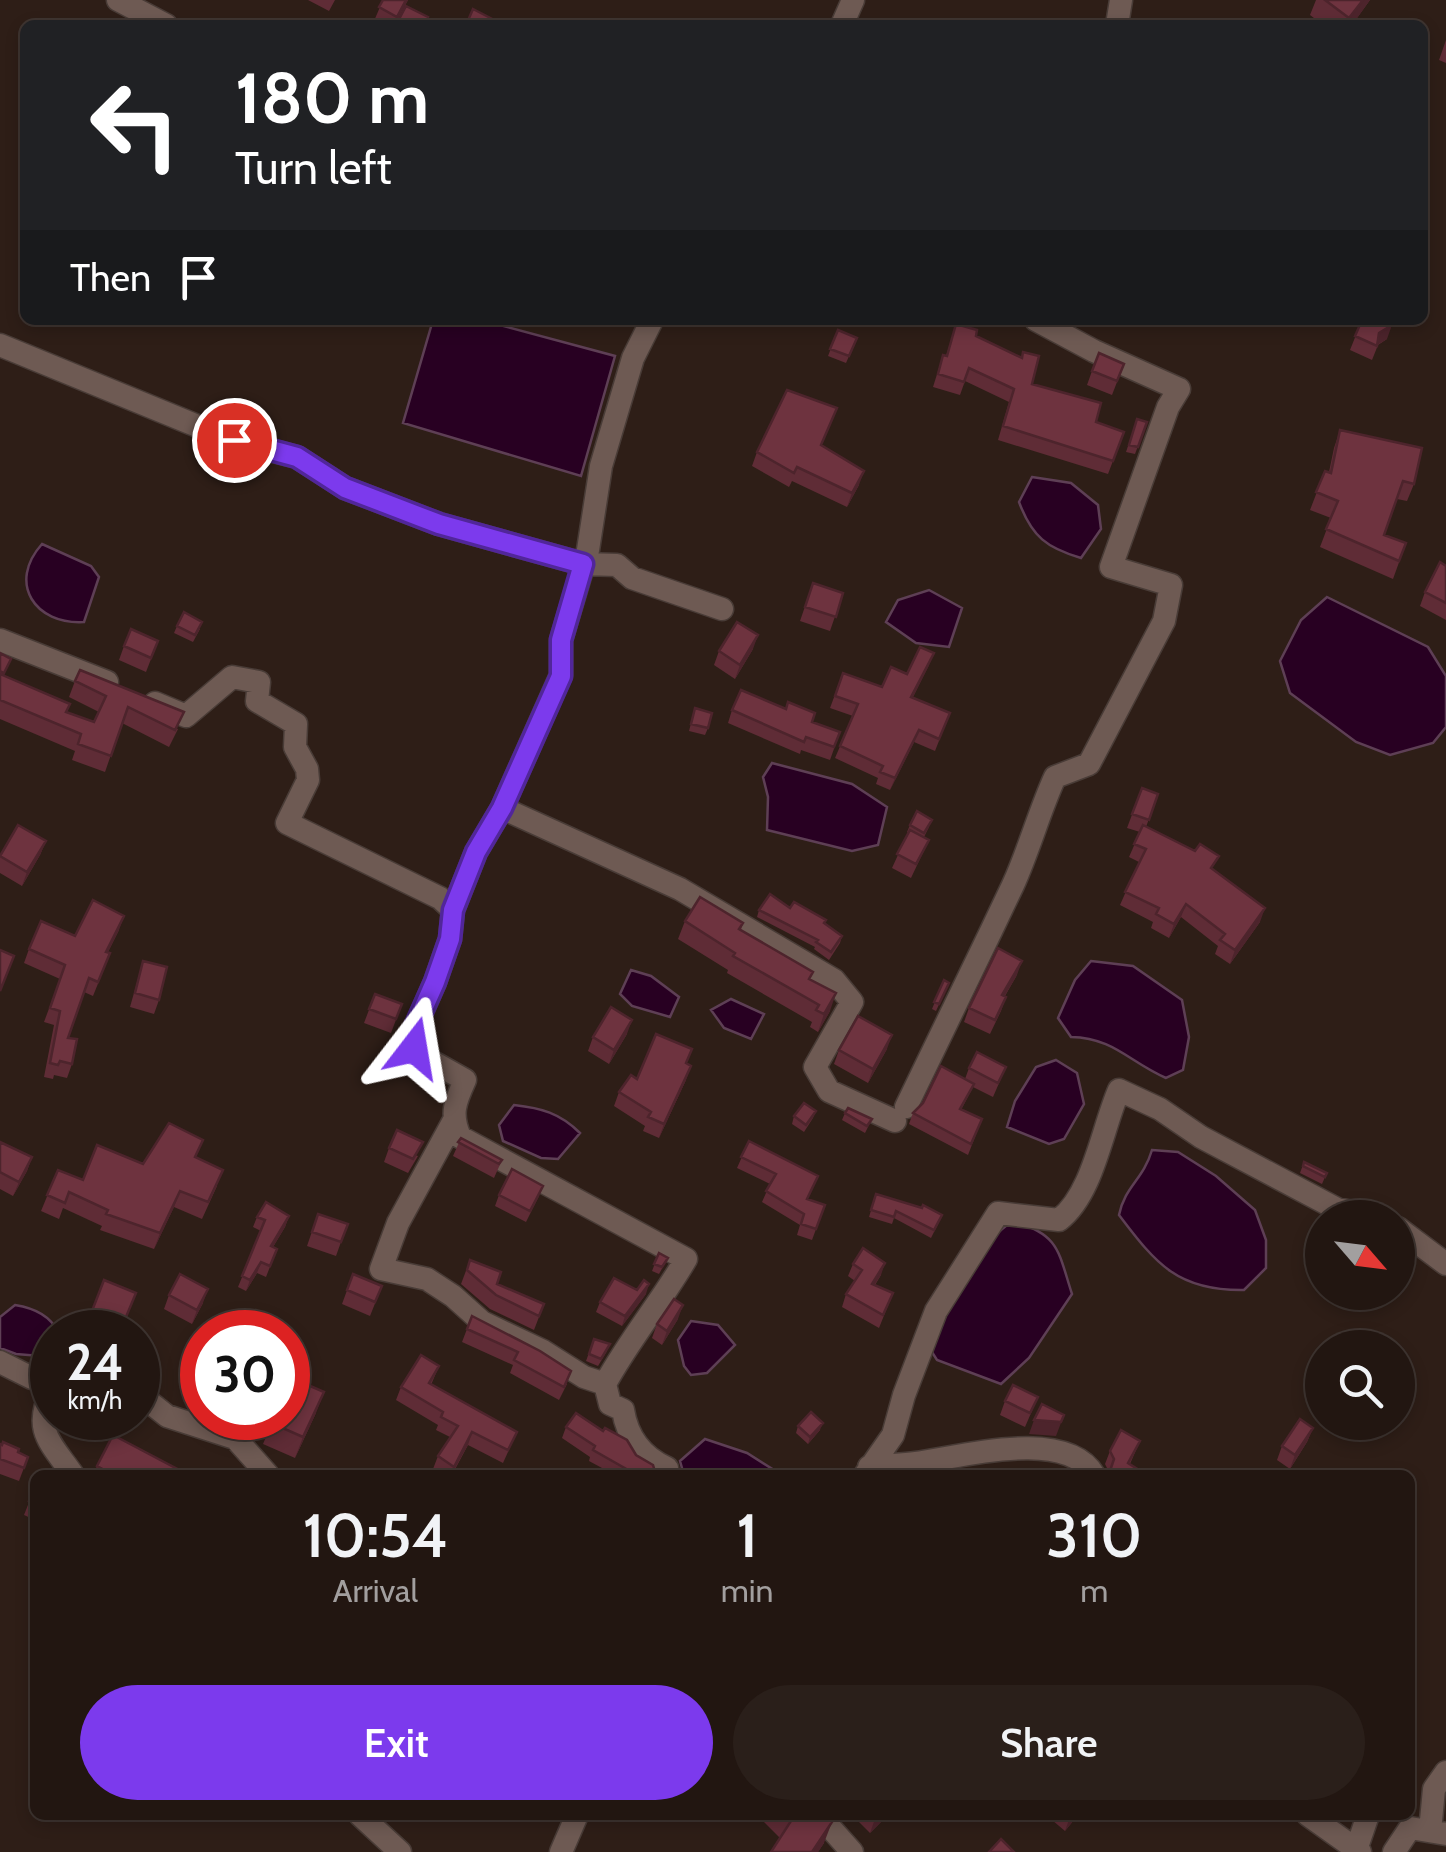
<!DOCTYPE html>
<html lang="en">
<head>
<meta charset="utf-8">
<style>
  :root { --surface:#221611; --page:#2a1f1a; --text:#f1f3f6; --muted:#a29f9f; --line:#3f3531; --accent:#7c3aed }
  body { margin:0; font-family:Cabin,sans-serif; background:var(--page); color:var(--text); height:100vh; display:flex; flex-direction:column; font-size:38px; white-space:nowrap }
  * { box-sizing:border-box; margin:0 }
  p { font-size:32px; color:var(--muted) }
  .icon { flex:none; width:55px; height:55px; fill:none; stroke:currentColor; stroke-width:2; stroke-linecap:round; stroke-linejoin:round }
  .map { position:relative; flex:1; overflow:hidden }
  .drawer { position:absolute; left:30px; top:1470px; width:1385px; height:350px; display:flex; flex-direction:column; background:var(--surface); border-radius:15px; box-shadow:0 5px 15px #0003,0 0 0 2px var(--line) }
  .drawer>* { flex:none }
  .banner { position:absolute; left:20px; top:20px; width:1408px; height:305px; border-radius:15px; box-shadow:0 5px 15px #0003,0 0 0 2px var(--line); background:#202124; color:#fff; overflow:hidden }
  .needle { width:65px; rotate:118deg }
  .controls { position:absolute; left:1305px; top:1200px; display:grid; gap:20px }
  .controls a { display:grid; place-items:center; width:110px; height:110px; border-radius:50%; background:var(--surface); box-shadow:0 5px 15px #0003,0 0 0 2px var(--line); font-size:50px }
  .speed { position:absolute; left:30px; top:1310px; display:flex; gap:20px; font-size:50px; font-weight:700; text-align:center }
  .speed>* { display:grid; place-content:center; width:130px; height:130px; border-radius:50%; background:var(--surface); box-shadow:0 5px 15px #0003,0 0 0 2px var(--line); line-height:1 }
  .speed small { font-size:25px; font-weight:400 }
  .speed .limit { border:15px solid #d22; background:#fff; color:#111 }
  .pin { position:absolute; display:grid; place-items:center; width:85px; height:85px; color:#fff; margin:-42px; border:5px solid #fff; border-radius:50%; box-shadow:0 2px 10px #0007 }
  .me { position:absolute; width:110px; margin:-55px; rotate:14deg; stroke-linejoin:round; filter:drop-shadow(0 0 8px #0008) }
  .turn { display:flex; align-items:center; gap:35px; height:210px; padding:0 50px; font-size:45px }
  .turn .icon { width:130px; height:130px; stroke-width:2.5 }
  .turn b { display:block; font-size:70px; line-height:85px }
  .then { display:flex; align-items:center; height:95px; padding:0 50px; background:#0003; gap:20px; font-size:38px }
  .eta { display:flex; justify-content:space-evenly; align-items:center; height:170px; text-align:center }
  .eta b { font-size:60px; font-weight:600; line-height:70px }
  .button { display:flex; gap:20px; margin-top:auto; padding:20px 50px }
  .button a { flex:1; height:115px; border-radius:60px; background:var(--accent); color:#fff; font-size:40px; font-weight:600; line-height:115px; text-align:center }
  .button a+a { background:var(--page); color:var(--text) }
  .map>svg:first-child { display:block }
  .water { fill:#280022; stroke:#5e3f55; stroke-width:2.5 }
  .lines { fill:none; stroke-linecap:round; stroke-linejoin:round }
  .minor-casing { stroke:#493c37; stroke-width:25 }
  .minor { stroke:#6e5a53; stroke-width:22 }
  .wall { fill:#5f2c36 }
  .shaded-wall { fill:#4d242c }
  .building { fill:#6e333f; stroke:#4d242c; stroke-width:2.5 }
  .route-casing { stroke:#51269a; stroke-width:25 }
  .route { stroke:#7c3aed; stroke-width:18 }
</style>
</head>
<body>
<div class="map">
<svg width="1446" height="1852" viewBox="0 0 1446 1852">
  <rect width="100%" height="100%" fill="#2e1e17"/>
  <path class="water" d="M433,320h48l134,36 -34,120 -178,-53z
    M1032,477l39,6 27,22 3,24 -20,29c-34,-10 -49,-21 -62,-56z
    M42,544l49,22 8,11 -15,45c-49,3 -77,-39 -42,-78z
    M929,590l33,18 -13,39 -33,-4 -30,-21 12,-22z
    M1327,597l101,50 18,29v51l-13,16 -43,12 -34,-13 -66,-49 -10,-32 21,-41z
    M772,763l80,21 35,23 -9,38 -26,6 -85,-21 1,-33 -5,-20z
    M1091,961l42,5 49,34 7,37 -6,33 -17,8c-37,-16 -52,-40 -95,-41l-13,-19 17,-38z
    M631,970l20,6 28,21 -9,20 -38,-11 -12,-12z
    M731,999l33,15 -13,25 -27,-11 -13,-18z
    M1056,1060l21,13 7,31 -20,35 -15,5 -42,-17 8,-26 21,-34z
    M514,1105c27,3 46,8 66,28l-22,26 -17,-1 -38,-17 -4,-16z
    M1152,1150l26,2 38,24 39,34 11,30v28l-22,22c-66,1 -88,-26 -125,-75 6,-29 24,-35 33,-65z
    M1013,1221c47,14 45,30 59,73l-43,64 -28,26 -64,-24 -7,-11c22,-43 41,-101 83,-128z
    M15,1305c19,3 35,10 43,27h-6v25l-36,-3 -16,-6v-31z
    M691,1321l27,4 17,20 -28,28 -16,2 -7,-9 -6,-26z
    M705,1439l42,14 35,22h-98l-4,-14z"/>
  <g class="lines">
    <defs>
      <path id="minor" d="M118,0l48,25
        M842,25l11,-25
        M1117,25l4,-25
        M652,320l-19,38 -32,108 -13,84 -27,90v35l-59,133 -26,44 -23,58 -3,29 -15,43 -24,55 2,11 11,9 41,23c-10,22 -15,34 -5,57l226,122c-25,43 -57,81 -81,125l5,20 13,6c4,26 19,47 44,58l-3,7
        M0,345l234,96 63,16 48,31 94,36 144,40 34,1 15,13 90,31
        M0,640l107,42
        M155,703l31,13 46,-39 27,5 -2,19 39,23 -1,23 12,22 1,11 -21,43 153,75 13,12
        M502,808l178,81 154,91 18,22 -37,65 14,24 66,30
        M906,1107c36,-75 72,-148 107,-222 16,-35 26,-73 42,-108l34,-13 75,-143 7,-36 -60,-18 57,-160 11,-18 -85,-38 -58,-31
        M453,1122l-55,101 -17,46 46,10 26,17 29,26 61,29 41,26 21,7
        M1398,1228l48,36
        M0,1362l32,16 20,-12
        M52,1391c-20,39 -1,52 21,84
        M138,1393l29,23 68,22 33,37
        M869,1467c16,-2 32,-2 47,-4 44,-6 150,-36 178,12
        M865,1475l28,-40 11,-40 32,-84 62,-98 61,7c34,-26 43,-91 60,-130l41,19 41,28 136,72 46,9
        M360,1815l40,37
        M819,1815l33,37
        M1308,1815l52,37
        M1430,1831l4,-42 12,-17
        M1356,1850l12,-35
        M561,1852l16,-37
        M1394,1852l16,-24 36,6"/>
    </defs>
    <use href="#minor" class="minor-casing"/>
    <use href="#minor" class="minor"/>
  </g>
  <path class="wall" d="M308,0h27l-6,11z
    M383,0h25l-13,25h-14l-7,-4z
    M1316,0h54l-18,25h-29l-13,-10z
    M1446,40v23l-7,-3z
    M1362,320l25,19 -9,6 -6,15 -22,-10z
    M956,324l20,12 56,48 64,38 28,10 -16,42 -110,-34 11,-38 -44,-21 -5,14 -27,-8 10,-32 3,1z
    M838,330l19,8 -11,25 -18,-7z
    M1124,364l-12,31 -25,-10 5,-14z
    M1137,419l10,3 -12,32 -9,-2z
    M1340,430l74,54 -7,17 -10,-2 -13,36 22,8 -13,36 -73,-32 11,-29 -21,-8 15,-39 4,1 5,-24z
    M822,446l37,39 -12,22 -55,-26 -3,6 -37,-21 5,-14z
    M1446,566v54l-26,-14 5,-14z
    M813,583l30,10 -13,38 -30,-10z
    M177,626l23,3 -7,13 -19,-9z
    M158,641l-12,31 -27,-12 5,-14z
    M753,649l-18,30 -21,-14 5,-14z
    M0,653l4,23 63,36 27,10 5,-10 -30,-15 6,-16 103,48 -9,18 -47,-24 -17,49 -33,-12 3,-9 -75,-32z
    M929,665l-16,32 37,16 -15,38 -21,-9 -24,48 -14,-6 2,-6 -43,-20 18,-42 -23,-8 13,-35 39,14 25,-13z
    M695,708l13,20 -3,7 -16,-4z
    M732,710l80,12 28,10 -10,28 -29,-10 -1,4 -72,-31z
    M1142,788l16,6 -12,33 68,43 46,52 -30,42 -15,-10 3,-8 -37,-29 -12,21 -18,-10 2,-6 -33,-17 19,-43 -10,-5 11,-25 -13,-4z
    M910,825l19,2 -5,10 5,3 -18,38 -19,-10 16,-35 -1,-1z
    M46,841l-6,14 -18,31 -22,-13v-18z
    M790,908l34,15 18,13 -2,7 -11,17 -15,-11 1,-2 -58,-30 2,-7z
    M685,921l58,2 -2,7 72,42 -3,7 20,32 -12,21 -8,-5 2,-5 -85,-49 1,-3 -50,-31z
    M119,930l-11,22 2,2 -17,42 -9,-4 -16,46 4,26 -5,14 -13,-3 -1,4 -9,-2 10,-52 -10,-3 16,-43 -36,-16 5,-14 46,-13z
    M143,961l16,39 -5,14 -24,-7z
    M1017,975l-12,21 1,1 -5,14 -11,23 -26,-12 5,-14z
    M944,980l5,3 -13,28 -4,-2z
    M375,994l27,10 -11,29 -27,-10z
    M627,1034l-18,30 -21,-13 5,-14z
    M887,1049l-19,34 -34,-19 5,-14z
    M687,1064l-1,16 -27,58 -16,-7 2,-5 -31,-20 5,-14 18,-13z
    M1006,1067l-13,30 -20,-10 -12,23 21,9 -14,36 -59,-31 4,-11 52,-34 4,-11z
    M816,1111l-3,7 -9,14 -12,-8 2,-8z
    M845,1113l27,6 -7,14 -23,-13z
    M461,1138l41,22 -8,18 -41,-22z
    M749,1141l59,58 17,6 -13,35 -15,-5 3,-10 -38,-23 8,-18 -33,-16z
    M0,1142l32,15 -5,14 -14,25 -13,-7z
    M389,1148l29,8 -10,17 -24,-11z
    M196,1157l21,29 -15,33 -28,-12 -20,42 -54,-19 2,-4 -39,-18 -4,11 -18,-8 17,-41 25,10 60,-16z
    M1304,1162l21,15 -3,7 -22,-11z
    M876,1194l63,28 -8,16 -37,-20 -2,6 -23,-7z
    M499,1195l40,1 -13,26 -31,-16z
    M318,1214l23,28 -5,14 -29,-10z
    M289,1216l-4,11 -12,20 4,2 -11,28 -9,-4 -11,18 -8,-4 23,-56 -8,-4 4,-10z
    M659,1253l9,5 -9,16 -7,-3z
    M470,1260l27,24 47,20 -10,26 -44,-21 -29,-25z
    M853,1264l28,11 -6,10 18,8 -14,35 -37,-21 4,-13 9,-13 -7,-5z
    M353,1274l29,12 -12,30 -28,-12z
    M104,1280l32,13 -16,39h-29l-6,-2z
    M646,1294l-24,32 -26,-14 4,-10z
    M169,1295l34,8 -11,21 -28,-15z
    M472,1316l95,68 -8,16 -49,-27 3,-8 -51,-23z
    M678,1319l-16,26 -10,-7 5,-14z
    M594,1339l13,12 -9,15 -12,-5z
    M439,1366l-8,19 86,47 -14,31 -35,-18 -16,30h-10l-9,-6 5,-13 12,-19 -14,-7 2,-5 -42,-25 5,-13z
    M1038,1397l-13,30 -25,-12 5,-14z
    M316,1413l-21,45 -32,-14 11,-26z
    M798,1426l22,4 -12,14 -12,-11z
    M566,1427l70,28 21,20h-42l-26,-14 1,-4 -28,-19z
    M1313,1428l-6,14 -17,27 -13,-9 5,-14z
    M1140,1441l-10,23 -21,8 -4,-8 5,-13z
    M0,1444l28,13 -9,24 -19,-7z
    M97,1466l84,9h-88z
    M35,1487v33l-11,-5z
    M757,1815h68l-1,28 -6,9h-47l9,-14z
    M852,1815h36l-18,18z
    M1046,1815h32l-13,16z"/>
  <path class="shaded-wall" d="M406,0h2l-14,25 3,-8z
    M1363,0h7l-18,25h-5l2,-7z
    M1392,325l-5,14 -10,6 2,-12z
    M864,471l-5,14 -12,22 5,-14z
    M758,635l-5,14 -18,30 5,-14z
    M934,653l-5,12 -22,44 4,-12z
    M919,730l-5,12 -24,48 5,-12z
    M46,841l-6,14 -18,31 5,-14z
    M1186,904l-5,13 -12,21 5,-14z
    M1265,908l-5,14 -30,42 5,-14z
    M124,916l-5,14 -18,36 5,-14z
    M1022,961l-5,14 -20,34 5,-14z
    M836,993l-6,18 -12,21 6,-18z
    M632,1020l-5,14 -18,30 5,-14z
    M892,1035l-5,14 -19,34 5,-14z
    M691,1066l-5,14 -27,58 5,-14z
    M32,1157l-5,14 -14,25 6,-14z
    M180,1191l-6,16 -20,42 6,-16z
    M289,1216l-4,11 -18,30 4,-11z
    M261,1262l-4,11 -11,18 4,-11z
    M885,1263l-4,12 -14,21 5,-12z
    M649,1284l-3,10 -24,32 3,-10z
    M208,1289l-5,14 -11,21 5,-14z
    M683,1305l-5,14 -16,26 5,-14z
    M324,1392l-8,21 -21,45 8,-21z
    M1064,1415l-8,21 -27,-2 5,-14z
    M823,1423l-3,7 -12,14 2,-7z
    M1313,1428l-6,14 -17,27 5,-14z
    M472,1432l-4,13 -17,30 3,-8z
    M879,1815h9l-18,18 5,-14z
    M1072,1815h6l-13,16 5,-14z
    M832,1822l-8,21 -6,9h-6z"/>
  <path class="building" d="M383,0h23l-9,17 -18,-10z
    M1325,0h38l-14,18z
    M406,6l22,11 -4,8h-28z
    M473,9l31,16h-38z
    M1362,320h15l15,5 -13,8 -2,13 -22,-10z
    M956,324l21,6 -1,6 46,22 1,-6 16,4 -7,28 69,19 -5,19 28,10 -11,29 -110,-35 11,-37 -45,-21 -5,14 -26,-8 5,-19 4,1z
    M838,330l19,8 -8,18 -19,-7z
    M1099,353l25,11 -7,17 -25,-10z
    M787,390l50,18 -16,37 43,26 -12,22 -55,-26 -3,6 -37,-21z
    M1137,419l10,3 -9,25 -9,-2z
    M1340,430l82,18 -8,36 -11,-3 -19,54 22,8 -7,18 -73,-32 12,-28 -22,-9 9,-21 6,2z
    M1440,562l6,4v37l-21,-11z
    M813,583l30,10 -7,24 -31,-10z
    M184,612l18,10 -7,13 -18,-9z
    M737,622l21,13 -18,30 -21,-14z
    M131,629l27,12 -7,17 -27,-12z
    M920,647l14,6 -23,44 39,16 -11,26 -20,-9 -24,48 -15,-6 3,-6 -43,-20 18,-42 -23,-8 8,-23 39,14 9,-20 16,7z
    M0,653l11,6 -7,14 -4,-2z
    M80,670l104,42 -9,18 -47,-23 -17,49 -33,-12 3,-10 -81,-34v-26l70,30 -4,8 28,10 12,-26 -31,-15z
    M741,690l45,19 2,-7 27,11 -3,9 28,10 -6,15 -28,-10 -2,5 -72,-32z
    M695,708l17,5 -4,15 -17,-4z
    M1142,788l16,6 -9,26 -17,-6z
    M917,811l15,9 -8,13 -14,-8z
    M18,825l28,16 -19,31 -27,-16z
    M1143,825l52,26 5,-7 19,12 -8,12 54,40 -30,42 -15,-10 5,-6 -39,-30 -12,20 -18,-10 3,-6 -34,-16 21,-43 -12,-5z
    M910,830l19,10 -13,24 -19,-10z
    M770,894l20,14 4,-6 32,18 -2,3 18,13 -11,16 -15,-10 2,-2 -59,-30z
    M700,897l43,26 -4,6 74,43 -4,7 27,14 -12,21 -8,-4 3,-5 -86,-49 2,-3 -50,-32z
    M93,900l31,16 -18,36 4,1 -12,29 -9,-4 -21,60 9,1 -5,25 -12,-3 -2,4 -8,-2 10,-52 -10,-3 15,-43 -36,-16 12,-28 34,15z
    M998,948l24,13 -20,34 4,2 -11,23 -26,-12z
    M0,950l14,6 -14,35z
    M143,961l24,6 -8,33 -24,-7z
    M944,980l5,3 -10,21 -5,-2z
    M375,994l27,10 -6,15 -27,-10z
    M611,1007l21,13 -18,30 -21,-13z
    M858,1016l34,19 -19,34 -34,-19z
    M656,1034l36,15 -6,14 5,3 -27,58 -16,-7 3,-5 -32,-20 12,-17 6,4z
    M977,1052l29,15 -8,16 -29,-15z
    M941,1066l33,18 -14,25 22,10 -11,25 -58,-31 10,-10z
    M804,1103l12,8 -10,14 -12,-9z
    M848,1108l24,11 -5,7 -22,-13z
    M169,1123l34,17 -8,17 28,13 -15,32 -28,-11 -20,42 -54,-19 2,-4 -39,-18 -4,11 -18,-8 11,-25 25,10 14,-35 46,19z
    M397,1130l26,12 -10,17 -24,-11z
    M461,1138l41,22 -3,4 -41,-22z
    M749,1141l69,35 -11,23 18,6 -9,24 -15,-5 3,-10 -38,-23 10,-17 -35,-17z
    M0,1142l32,15 -13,25 -19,-10z
    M1304,1162l23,11 -2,4 -22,-11z
    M512,1169l31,17 -13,25 -31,-16z
    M876,1194l46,14 1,-3 19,10 -8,15 -38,-19 -2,6 -23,-7z
    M266,1202l23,14 -18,30 6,3 -7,17 -9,-4 -11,18 -8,-4 23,-56 -8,-3z
    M318,1214l30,10 -7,18 -29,-10z
    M863,1248l22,15 -13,21 21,9 -10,22 -37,-21 16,-24 -9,-6z
    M659,1253l9,5 -6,9 -8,-3z
    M470,1260l31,12 -4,12 47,20 -5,12 -43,-21 -29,-25z
    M180,1274l28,15 -11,21 -28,-15z
    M353,1274l29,12 -7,16 -28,-12z
    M614,1278l23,12 7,-10 5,4 -24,32 -25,-14z
    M104,1280l32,13 -15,36 -31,-13z
    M674,1299l9,6 -16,26 -10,-7z
    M472,1316l68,35 31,20 -7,16 -50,-27 4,-8 -51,-23z
    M594,1339l16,5 -9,15 -12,-5z
    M421,1355l18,11 -10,17 88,49 -9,18 -36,-18 -18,35 -16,-11 20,-30 -17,-9 2,-5 -42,-25z
    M292,1378l32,14 -21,45 -32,-14 3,-5h14v-31z
    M1013,1385l25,12 -8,16 -25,-12z
    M1042,1404l22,11 -3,7 -27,-2z
    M811,1412l12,11 -13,14 -12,-11z
    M576,1413l27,18 2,-3 22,12 9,15 17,10 3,10h-19l-44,-25 2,-4 -29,-19z
    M1300,1419l13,9 -18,27 -13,-9z
    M1121,1430l19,11 -12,22 19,12h-43l6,-4 4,-12 -4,-8z
    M113,1435l70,37 -2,3h-67l-17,-9z
    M3,1442l16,7 -1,3 10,5 -4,11 -24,-9v-15l2,1z
    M35,1487v16l-6,-2z
    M785,1815h40l7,7 -20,30h-41l20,-31z
    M1001,1839l13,13h-25z"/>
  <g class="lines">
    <defs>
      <path id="route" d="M234,440l63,17 48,31 94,36 144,40 -22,76v36l-59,132 -26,44 -23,58 -3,29 -15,43 -24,54 3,12"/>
    </defs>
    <use href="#route" class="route-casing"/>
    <use href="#route" class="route"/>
  </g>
</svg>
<div class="controls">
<a><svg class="needle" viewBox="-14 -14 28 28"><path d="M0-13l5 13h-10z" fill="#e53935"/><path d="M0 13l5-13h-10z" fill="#a29f9f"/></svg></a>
<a><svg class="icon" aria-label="search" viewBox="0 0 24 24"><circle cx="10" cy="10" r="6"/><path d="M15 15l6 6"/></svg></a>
</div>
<div class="speed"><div>24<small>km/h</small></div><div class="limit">30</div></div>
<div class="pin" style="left:234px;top:440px;background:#d93025"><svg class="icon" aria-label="arrive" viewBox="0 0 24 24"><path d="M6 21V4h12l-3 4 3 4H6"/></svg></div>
<svg class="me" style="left:414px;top:1048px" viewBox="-20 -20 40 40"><path d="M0-17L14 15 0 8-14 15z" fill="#7c3aed" stroke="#fff" stroke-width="4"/></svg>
<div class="banner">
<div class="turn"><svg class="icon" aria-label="left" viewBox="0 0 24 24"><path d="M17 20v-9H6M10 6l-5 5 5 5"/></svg><div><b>180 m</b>Turn left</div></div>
<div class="then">Then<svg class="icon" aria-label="arrive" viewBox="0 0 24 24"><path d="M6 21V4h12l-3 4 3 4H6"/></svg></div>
</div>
<section class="drawer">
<div class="eta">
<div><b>10:54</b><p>Arrival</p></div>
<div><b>1</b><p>min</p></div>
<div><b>310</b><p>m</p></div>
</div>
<div class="button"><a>Exit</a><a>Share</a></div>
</section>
</div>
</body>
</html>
